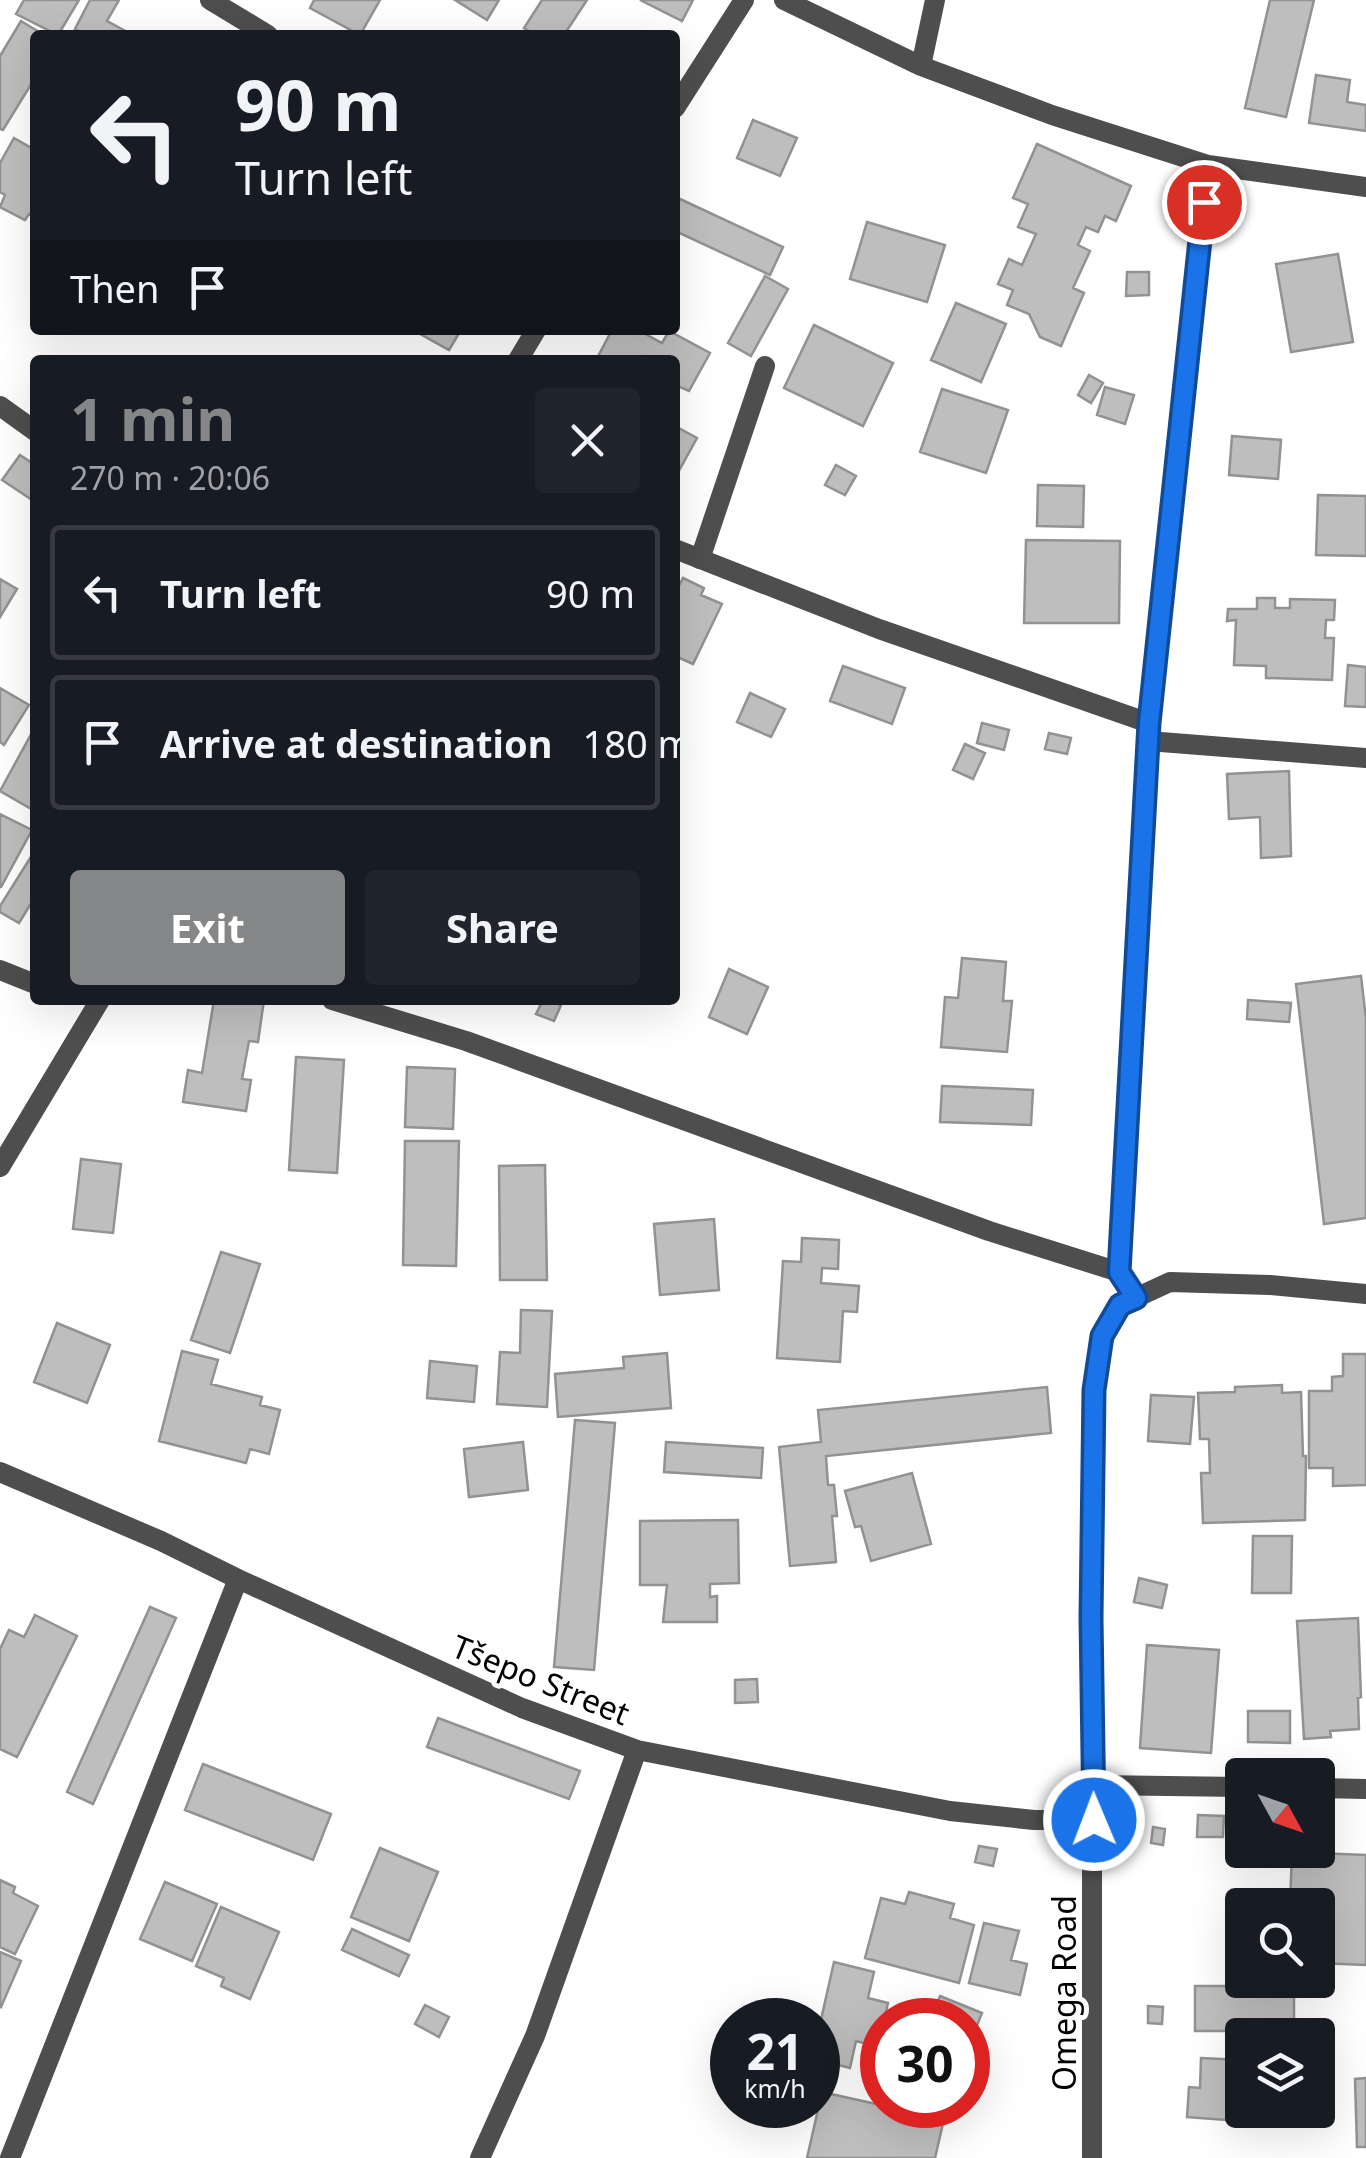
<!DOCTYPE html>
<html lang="en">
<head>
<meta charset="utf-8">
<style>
  :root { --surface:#171b24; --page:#20242c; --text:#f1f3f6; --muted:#9ea1a6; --line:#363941; --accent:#858687 }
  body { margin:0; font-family:"Noto Sans",sans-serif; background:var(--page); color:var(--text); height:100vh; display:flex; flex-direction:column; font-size:38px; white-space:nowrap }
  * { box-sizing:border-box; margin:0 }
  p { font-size:32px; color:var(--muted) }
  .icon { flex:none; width:55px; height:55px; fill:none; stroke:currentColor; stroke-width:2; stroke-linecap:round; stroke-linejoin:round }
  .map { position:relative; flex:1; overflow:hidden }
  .side { position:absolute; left:30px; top:355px; width:650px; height:650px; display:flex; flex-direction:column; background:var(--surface); border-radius:10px; box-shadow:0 10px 40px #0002 }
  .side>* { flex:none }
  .guide { position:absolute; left:30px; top:30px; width:650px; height:305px; border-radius:10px; box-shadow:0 10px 40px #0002; background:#171b24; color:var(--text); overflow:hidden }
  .needle { width:65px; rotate:130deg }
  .buttons { position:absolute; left:1225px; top:1758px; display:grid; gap:20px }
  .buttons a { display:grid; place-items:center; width:110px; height:110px; border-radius:10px; background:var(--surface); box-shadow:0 10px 40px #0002; font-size:50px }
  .speed { position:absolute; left:710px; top:1998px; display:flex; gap:20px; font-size:50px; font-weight:700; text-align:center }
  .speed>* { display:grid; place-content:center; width:130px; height:130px; border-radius:50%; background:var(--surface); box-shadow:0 10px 40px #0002; line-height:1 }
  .speed small { font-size:25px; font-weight:400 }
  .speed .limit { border:15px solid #d22; background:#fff; color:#111 }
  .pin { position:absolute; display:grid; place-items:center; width:85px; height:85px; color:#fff; margin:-42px; border:5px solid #fff; border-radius:50%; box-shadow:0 2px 10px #0007 }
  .me { position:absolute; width:110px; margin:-55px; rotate:359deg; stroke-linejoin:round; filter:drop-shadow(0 0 8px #0008) }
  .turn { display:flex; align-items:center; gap:35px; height:210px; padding:0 40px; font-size:45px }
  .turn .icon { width:130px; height:130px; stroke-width:2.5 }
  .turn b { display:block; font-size:70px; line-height:85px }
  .then { display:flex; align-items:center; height:95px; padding:0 40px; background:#0003; gap:20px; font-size:38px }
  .round { display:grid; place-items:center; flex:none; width:105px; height:105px; border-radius:10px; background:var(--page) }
  .summary { display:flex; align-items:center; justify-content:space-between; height:170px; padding:0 40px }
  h1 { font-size:60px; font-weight:700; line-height:75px; color:var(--accent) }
  .cta { display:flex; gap:20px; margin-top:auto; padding:20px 40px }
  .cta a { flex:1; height:115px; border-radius:10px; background:var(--accent); color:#fff; font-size:40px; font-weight:700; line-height:115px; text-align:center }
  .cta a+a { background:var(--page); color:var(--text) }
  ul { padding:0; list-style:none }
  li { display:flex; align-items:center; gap:30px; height:135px; margin:0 20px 15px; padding:0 20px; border:5px solid var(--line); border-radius:10px }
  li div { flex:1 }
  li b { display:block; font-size:38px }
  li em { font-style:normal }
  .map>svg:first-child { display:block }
  .building { fill:#bebebe; stroke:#929292; stroke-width:2.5 }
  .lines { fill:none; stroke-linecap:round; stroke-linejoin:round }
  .service { stroke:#4e4e4e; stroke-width:20 }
  .minor { stroke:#4e4e4e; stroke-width:20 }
  .route-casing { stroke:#114b97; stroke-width:25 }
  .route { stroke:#1a73e8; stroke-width:18 }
  .labels { text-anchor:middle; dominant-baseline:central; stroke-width:10; stroke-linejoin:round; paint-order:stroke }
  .street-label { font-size:32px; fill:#000; stroke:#fff }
</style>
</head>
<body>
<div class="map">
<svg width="1366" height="2158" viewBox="0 0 1366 2158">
  <rect width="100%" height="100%" fill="#fff"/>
  <path class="building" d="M24,0h55l-21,35 -42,-21z
    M90,0h29l-12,21 26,14h-47l-11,-6z
    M314,0h66l-20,35 -50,-27z
    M455,0h44l-12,20z
    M542,0h45l-23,35h-29l-11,-7z
    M640,0h53l-11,21z
    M1270,0h44l-28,117 -41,-9z
    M21,21l23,14h-9v43l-32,52 -3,-1v-73z
    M1316,75l34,5 -3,22 19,3v26l-57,-8z
    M753,120l44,18 -17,38 -43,-18z
    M14,138l21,12v67l-6,-3 -4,6 -25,-13 5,-12 -5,-3v-29z
    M1037,144l94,42 -15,35 -11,-5 -7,16 -12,-5 -8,18 12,6 -17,37 11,5 -23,53 -21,-9 -11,-23 -22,-9 6,-15 -15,-6 11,-25 13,6 14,-31 -18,-7 10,-23 -15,-6z
    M680,199l103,48 -13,28 -95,-44v-21z
    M867,222l78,23 -18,57 -77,-23z
    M1338,254l15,88 -62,10 -15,-88z
    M1127,272h22v23l-23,1z
    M765,276l23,13 -37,67 -23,-13z
    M956,303l50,21 -25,58 -50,-22z
    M814,325l79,38 -30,63 -79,-38z
    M413,330h48l-12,20z
    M612,330h26l24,13 7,-12 41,22 -21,38 -14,-6v-25h-79z
    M1089,375l14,8 -12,20 -13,-8z
    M1105,387l29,8 -9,29 -28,-9z
    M942,389l66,21 -22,63 -66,-21z
    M675,426l22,12 -22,40z
    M1232,436l49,4 -3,39 -49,-4z
    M20,455l15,10v37l-33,-22z
    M836,465l20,11 -11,19 -20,-10z
    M1038,485l46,1 -1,41 -46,-1z
    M1318,495l48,1v60l-50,-1z
    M1026,540l94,1 -1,82h-95z
    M683,578l21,10 -3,7 21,9 -29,60 -18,-8v-75l5,3z
    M0,579l17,10 -17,28z
    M1257,598h18v10h15v-9l45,1 -1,20h-8l-1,18h9l-2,42 -66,-2v-12l-32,-1 2,-45 -9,1 1,-12h29z
    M1348,665l18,2v40l-21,-1z
    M843,666l62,22 -13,36 -62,-23z
    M0,688l29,17 -25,40 -4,-3z
    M750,693l35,16 -14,28 -34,-15z
    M982,723l27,7 -5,20 -27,-7z
    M35,727v84l-35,-20z
    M1049,733l22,5 -4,16 -22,-5z
    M965,744l20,9 -12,26 -20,-9z
    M1289,771l2,85 -30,2 -1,-41 -31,2 -2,-45z
    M0,814l32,16 -31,57h-1z
    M34,852l1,45 -16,26 -19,-11v-6z
    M962,958l44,4 -3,39h9l-5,51 -66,-5 4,-50 13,1z
    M729,969l39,18 -21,47 -38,-17z
    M1361,976l5,43v199l-42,6 -28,-240z
    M214,1000h50l-6,42 -9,-1 -7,38 9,1 -5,31 -63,-9 5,-32 14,3z
    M543,1000l18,5 -7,16 -18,-7z
    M1248,1000l43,3 -2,19 -42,-3z
    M296,1057l48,3 -7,113 -48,-3z
    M407,1067l48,2 -2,60 -48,-2z
    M942,1086l91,4 -2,35 -91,-3z
    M405,1141h54l-3,125 -53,-1z
    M81,1159l40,5 -8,69 -40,-4z
    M545,1165l2,115h-47l-1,-114z
    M714,1219l5,71 -59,5 -6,-71z
    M802,1238l37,2 -1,29 -16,-1 -1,15 38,3 -2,26 -14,-1 -3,51 -63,-4 6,-97 18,1z
    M221,1252l39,12 -30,89 -39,-13z
    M521,1310l31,1 -5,96 -50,-3 3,-52 20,1z
    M57,1323l53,22 -23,58 -53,-21z
    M182,1351l36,9 -7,24 51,13 -2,8 20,5 -11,44 -19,-5 -4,14 -87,-22z
    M667,1353l4,55 -113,9 -3,-43 69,-6 -1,-11z
    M1343,1354h23v131l-33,1v-18h-24v-77h23v-14l11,-1z
    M430,1361l47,5 -3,36 -47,-4z
    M1282,1385v8l19,-1 2,64h3l-1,64 -102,3 -2,-50h9l-1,-34h-9l-2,-46 37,-1v-5z
    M1047,1387l4,46 -225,23 2,29h6l3,31h-5l4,46 -46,4 -11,-119 42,-5 -3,-32z
    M1151,1395l43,2 -4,47 -42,-3z
    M575,1420l40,3 -21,247 -40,-3z
    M523,1442l5,48 -59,7 -5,-48z
    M666,1442l97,6 -2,30 -97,-6z
    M912,1473l19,71 -60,17 -10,-35 -6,1 -10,-36z
    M738,1520l1,63 -29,1v13l7,-1v26h-54l4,-37h-27v-64z
    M1253,1536h39l-1,57h-39z
    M1139,1578l28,7 -5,23 -28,-6z
    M150,1607l26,11 -83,186 -26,-12z
    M35,1615l42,21 -60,121 -17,-8v-100l9,-19 15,7z
    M1358,1618l3,79 -3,1 1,31 -29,2 1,6 -27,2 -7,-118z
    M1147,1645l72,5 -8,103 -71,-5z
    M757,1679l1,23 -23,1v-23z
    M1248,1711h42v32l-42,-1z
    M438,1718l142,53 -11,28 -142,-52z
    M203,1764l128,50 -18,46 -128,-50z
    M1198,1815l26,1 -1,21h-26z
    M1153,1827l12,2 -2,16 -12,-2z
    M979,1846l18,3 -4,17 -18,-4z
    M380,1848l58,24 -29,69 -58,-24z
    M1292,1852l74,3v110l-48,-2v-58h-28z
    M0,1880l15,7 -2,6 25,13 -23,48 -15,-7z
    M165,1882l52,22 -25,57 -52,-22z
    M909,1892l45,12 -4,14 24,7 -15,58 -94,-25 16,-60 24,6z
    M221,1907l58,25 -29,67 -29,-13 3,-8 -28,-12z
    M984,1923l35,8 -8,29 16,4 -7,31 -51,-12z
    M352,1929l57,26 -10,21 -57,-26z
    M0,1952l21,9 -20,46 -1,-1z
    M834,1962l40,10 -6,26 20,5 -10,44 -22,-6 -6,27 -32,-8v-27z
    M1195,1986h99v45h-99z
    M940,1996l42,17 -14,35v-28h-38z
    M425,2005l24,12 -10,20 -24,-13z
    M1148,2006l15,1 -1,17 -14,-1z
    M881,2050l1,1v34l-12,-4z
    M1201,2058l41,2v50h45l-1,3 -59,-3 -1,10 -39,-3 2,-30 11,1z
    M1366,2078v69h-9l-2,-68z
    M822,2092l122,27 -9,39h-128z"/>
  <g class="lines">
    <path class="service" d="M700,559l65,-193
      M1148,741l218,17"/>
    <path class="minor" d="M210,0l58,35
      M784,0l137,66 131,49 156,50 158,22
      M921,66l14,-66
      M675,108l69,-108
      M518,360l18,-30
      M0,406l35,25
      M675,549l204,80 270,94
      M0,970l35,14
      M332,1000l134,41 523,190 130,41
      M0,1167l100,-167
      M1136,1298l-17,-26 30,-549 59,-558
      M0,1472l161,69 77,38 284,129 115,42 313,61 84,9h60
      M1093,1785l149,2
      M1318,1788l48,1
      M10,2158l228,-579
      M480,2158l55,-122 102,-286
      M1092,2158v-618l3,-150 7,-54 18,-31 50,-23 100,3 96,9"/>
  </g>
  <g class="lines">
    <defs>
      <path id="route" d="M1094,1820l-3,-202 3,-228 8,-54 18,-31 16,-7 -17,-26 30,-549 55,-521"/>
    </defs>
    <use href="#route" class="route-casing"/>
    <use href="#route" class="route"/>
  </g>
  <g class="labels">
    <g class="street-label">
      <text transform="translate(541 1679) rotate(22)">Tšepo Street</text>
      <text transform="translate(1063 1993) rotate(-90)">Omega Road</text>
    </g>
  </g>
</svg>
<div class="buttons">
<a><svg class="needle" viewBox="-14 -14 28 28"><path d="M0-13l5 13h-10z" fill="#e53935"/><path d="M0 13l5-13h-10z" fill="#9ea1a6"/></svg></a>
<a><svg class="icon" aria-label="search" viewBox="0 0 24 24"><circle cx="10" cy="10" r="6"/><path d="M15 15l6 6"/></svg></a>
<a><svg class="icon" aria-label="layers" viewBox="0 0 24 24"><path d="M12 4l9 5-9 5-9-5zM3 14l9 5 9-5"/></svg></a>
</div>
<div class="speed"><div>21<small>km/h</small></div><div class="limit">30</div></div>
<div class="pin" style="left:1204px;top:202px;background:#d93025"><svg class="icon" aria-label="arrive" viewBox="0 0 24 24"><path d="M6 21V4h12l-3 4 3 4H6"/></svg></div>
<svg class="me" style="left:1094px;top:1820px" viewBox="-20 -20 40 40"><circle r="17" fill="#1a73e8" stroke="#fff" stroke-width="3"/><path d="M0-11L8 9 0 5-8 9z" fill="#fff"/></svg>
<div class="guide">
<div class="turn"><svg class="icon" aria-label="left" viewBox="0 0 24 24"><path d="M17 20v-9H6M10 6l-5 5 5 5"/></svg><div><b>90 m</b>Turn left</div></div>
<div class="then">Then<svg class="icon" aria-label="arrive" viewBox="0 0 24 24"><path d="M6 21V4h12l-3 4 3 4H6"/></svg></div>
</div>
<section class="side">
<div class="summary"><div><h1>1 min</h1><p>270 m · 20:06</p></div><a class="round"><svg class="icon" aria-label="close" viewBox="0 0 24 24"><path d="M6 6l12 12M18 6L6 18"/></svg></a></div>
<ul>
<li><svg class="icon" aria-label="left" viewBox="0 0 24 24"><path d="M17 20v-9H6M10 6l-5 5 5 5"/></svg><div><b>Turn left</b></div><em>90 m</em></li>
<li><svg class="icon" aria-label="arrive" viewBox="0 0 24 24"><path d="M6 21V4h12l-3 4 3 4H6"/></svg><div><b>Arrive at destination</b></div><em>180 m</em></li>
</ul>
<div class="cta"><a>Exit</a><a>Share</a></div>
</section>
</div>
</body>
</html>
